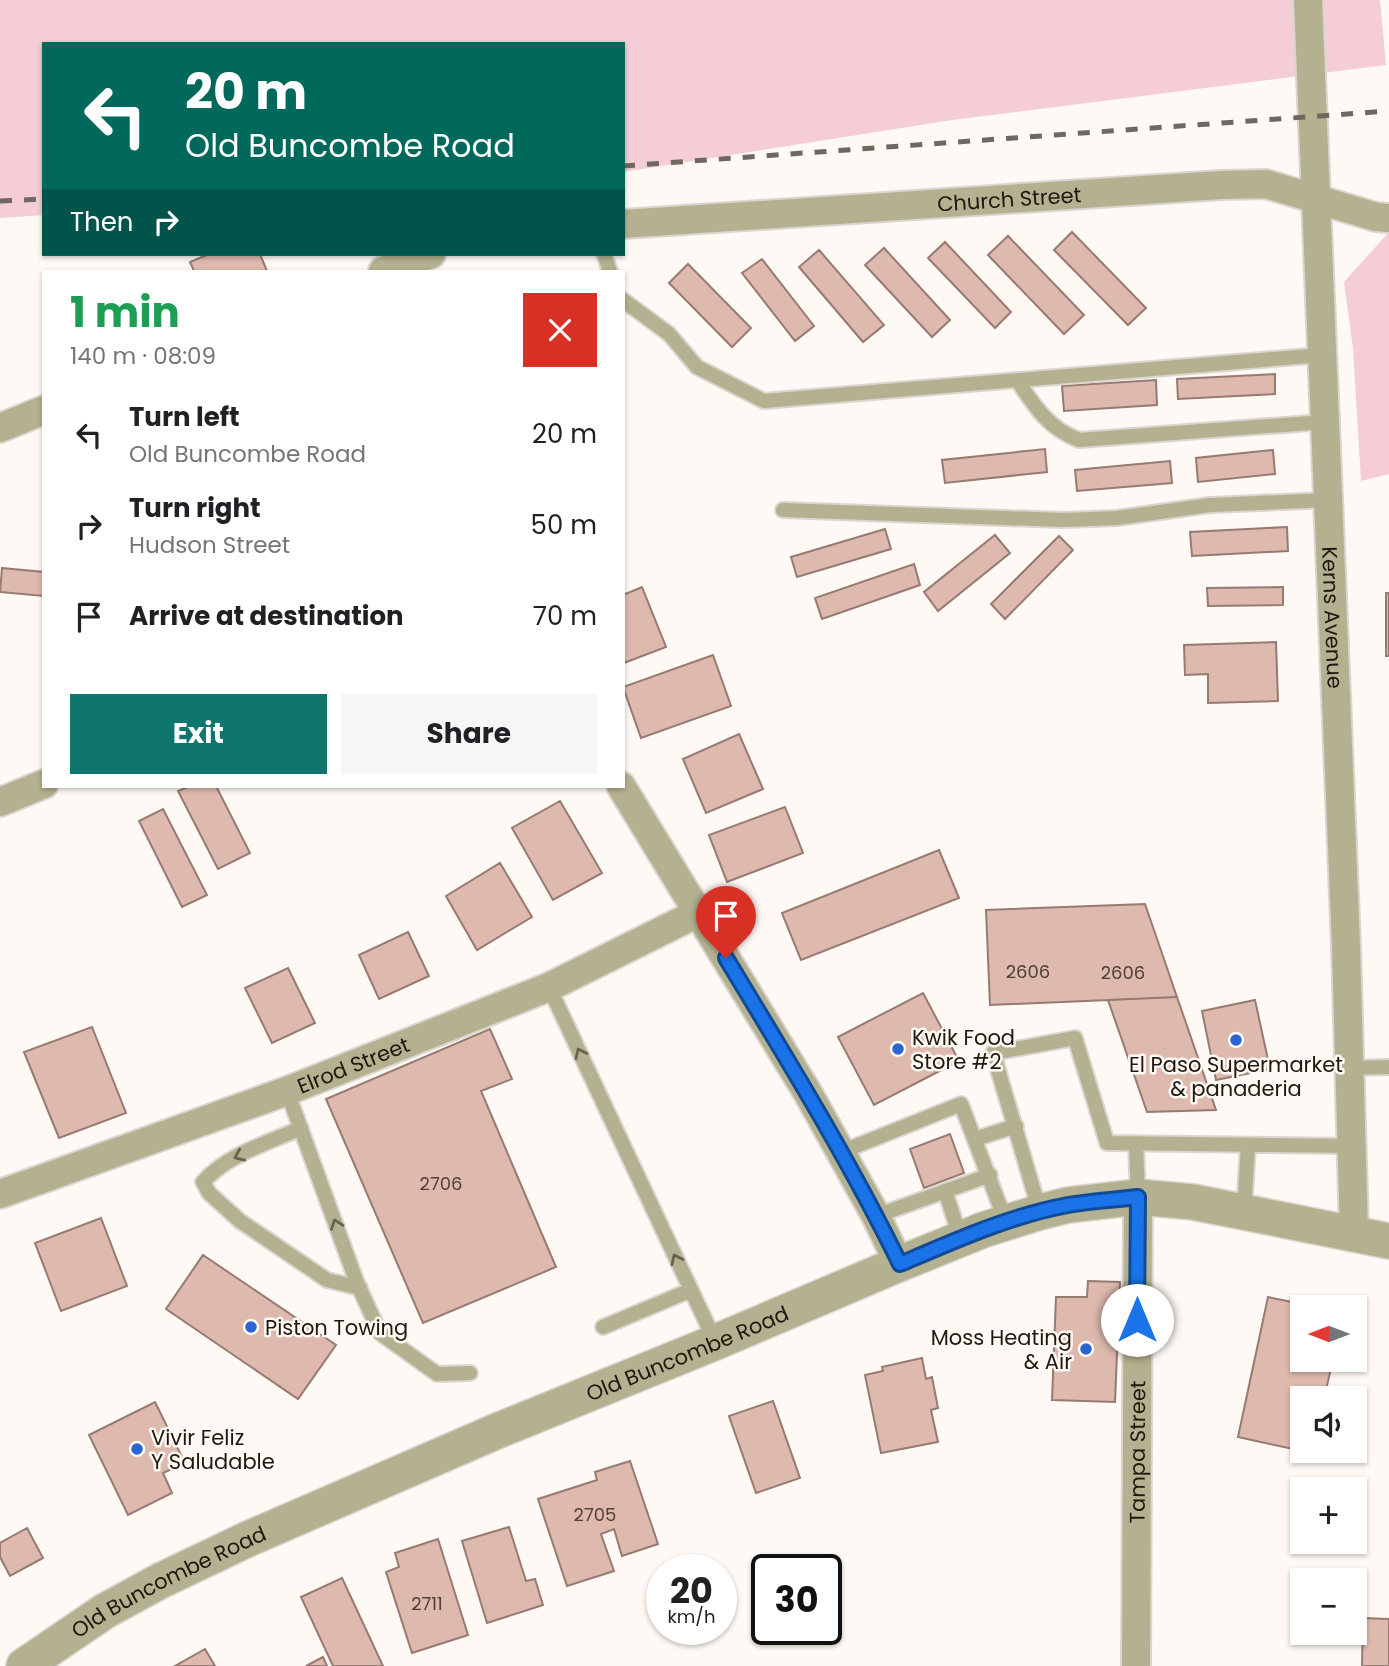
<!DOCTYPE html>
<html lang="en">
<head>
<meta charset="utf-8">
<style>
  :root { --surface:#fff; --page:#f6f6f6; --text:#202124; --muted:#757577; --accent:#0f766e }
  body { margin:0; font-family:Poppins,sans-serif; background:var(--page); color:var(--text); height:100vh; display:flex; flex-direction:column; font-size:26px; white-space:nowrap }
  * { box-sizing:border-box; margin:0 }
  p { font-size:23px; color:var(--muted) }
  .icon { flex:none; width:38px; height:38px; fill:none; stroke:currentColor; stroke-width:2; stroke-linecap:round; stroke-linejoin:round }
  .map { position:relative; flex:1; overflow:hidden }
  .drawer { position:absolute; left:42px; top:270px; width:583px; height:518px; display:flex; flex-direction:column; background:var(--surface); border-radius:0px; box-shadow:0 2px 5px #0004 }
  .drawer>* { flex:none }
  .banner { position:absolute; left:42px; top:42px; width:583px; height:214px; border-radius:0px; box-shadow:0 2px 5px #0004; background:#00695c; color:#fff; overflow:hidden }
  .needle { width:46px; rotate:270deg }
  .fabs { position:absolute; left:1290px; top:1295px; display:grid; gap:14px }
  .fabs a { display:grid; place-items:center; width:77px; height:77px; border-radius:0px; background:var(--surface); box-shadow:0 2px 5px #0004; font-size:35px }
  .speed { position:absolute; left:646px; top:1554px; display:flex; gap:14px; font-size:35px; font-weight:700; text-align:center }
  .speed>* { display:grid; place-content:center; width:91px; height:91px; border-radius:50%; background:var(--surface); box-shadow:0 2px 5px #0004; line-height:1 }
  .speed small { font-size:18px; font-weight:400 }
  .speed .limit { border:4px solid #111; border-radius:10px; background:#fff; color:#111 }
  .pin { position:absolute; display:grid; place-items:center; width:60px; height:60px; color:#fff; margin:-72px -30px; border-radius:50% 50% 50% 0; rotate:-45deg; box-shadow:0 0 7px #0007 }
  .pin .icon { rotate:45deg }
  .me { position:absolute; width:77px; margin:-38px; rotate:0deg; stroke-linejoin:round; filter:drop-shadow(0 0 5px #0008) }
  .turn { display:flex; align-items:center; gap:24px; height:147px; padding:0 28px; font-size:32px }
  .turn .icon { width:91px; height:91px; stroke-width:2.5 }
  .turn b { display:block; font-size:49px; line-height:60px }
  .then { display:flex; align-items:center; height:66px; padding:0 28px; background:#0003; gap:14px; font-size:26px }
  .round { display:grid; place-items:center; flex:none; width:74px; height:74px; border-radius:0px; background:var(--page) }
  .head { display:flex; align-items:center; justify-content:space-between; height:119px; padding:0 28px }
  h1 { font-size:42px; font-weight:700; line-height:52px; color:#1e9e55 }
  .cta { display:flex; gap:14px; margin-top:auto; padding:14px 28px }
  .cta a { flex:1; height:80px; border-radius:0px; background:var(--accent); color:#fff; font-size:28px; font-weight:700; line-height:80px; text-align:center }
  .cta a+a { background:var(--page); color:var(--text) }
  ul { padding:0; list-style:none }
  li { display:flex; align-items:center; gap:21px; height:91px; padding:0 28px }
  li div { flex:1 }
  li b { display:block; font-size:26px }
  li em { font-style:normal }
  .map>svg:first-child { display:block }
  .green { fill:#f4cdd6 }
  .building { fill:#deb9ae; stroke:#977a71; stroke-width:2 }
  .lines { fill:none; stroke-linecap:round; stroke-linejoin:round }
  .service-casing { stroke:#dad5cf; stroke-width:18 }
  .minor-casing { stroke:#dad5cf; stroke-width:32 }
  .tertiary-casing { stroke:#dad5cf; stroke-width:38 }
  .service { stroke:#b3b18f; stroke-width:14 }
  .minor { stroke:#b3b18f; stroke-width:28 }
  .tertiary { stroke:#b3b18f; stroke-width:35 }
  .rail { stroke:#6f6861; stroke-width:5; stroke-dasharray:12 12; stroke-linecap:butt }
  .oneway { stroke:#6a644f }
  .route-casing { stroke:#114b97; stroke-width:18 }
  .route { stroke:#1a73e8; stroke-width:12 }
  .poi-dot { fill:#2b65d2; stroke:#fef9f4; stroke-width:2.5 }
  .labels { text-anchor:middle; dominant-baseline:central; stroke-width:5; stroke-linejoin:round; paint-order:stroke }
  .number-label { font-size:18px; fill:#504037 }
  .street-label { font-size:21px; fill:#20180f; stroke:#fef9f4 }
  .poi-label { font-size:21px; fill:#20180f; stroke:#fef9f4; text-anchor:start }
</style>
</head>
<body>
<div class="map">
<svg width="1389" height="1666" viewBox="0 0 1389 1666">
  <rect width="100%" height="100%" fill="#fef9f4"/>
  <path class="green" d="M0,0h1380l6,65 -434,55 -329,52v-128h-579v171l-44,3z
    M1389,224v250l-28,7 -8,-133 -9,-66 44,-49z"/>
  <path class="building" d="M1072,232l74,76 -18,17 -74,-75z
    M1008,236l76,79 -20,19 -76,-79z
    M945,242l66,70 -16,16 -67,-70z
    M884,248l66,72 -18,17 -67,-72z
    M819,250l65,75 -21,17 -64,-75z
    M209,254h51l7,17h-73l-4,-9z
    M762,259l52,67 -19,15 -53,-68z
    M688,264l63,64 -19,19 -63,-64z
    M1275,374v20l-97,5 -1,-20z
    M1156,380l1,25 -93,6 -2,-25z
    M1045,449l2,23 -102,11 -3,-23z
    M1273,450l2,24 -77,8 -2,-24z
    M1170,461l2,22 -95,8 -2,-21z
    M1287,527l1,24 -96,5 -2,-24z
    M885,529l6,20 -94,28 -6,-20z
    M995,535l15,18 -72,58 -14,-19z
    M1059,536l14,14 -68,69 -14,-15z
    M914,564l6,21 -98,34 -7,-21z
    M2,568l42,4v24l-44,-4z
    M642,587l24,60 -42,16 -1,-68z
    M1283,587v18l-75,1 -1,-18z
    M1386,593h3v63h-3z
    M1276,642l2,59 -70,2v-29l-23,1 -1,-30z
    M713,655l18,51 -90,32 -18,-51z
    M739,734l24,55 -57,24 -23,-54z
    M190,786h26l34,67 -32,16 -40,-78z
    M560,801l42,72 -49,27 -41,-72z
    M785,807l18,46 -76,29 -18,-47z
    M163,809l44,86 -25,12 -43,-86z
    M939,850l20,48 -158,62 -19,-47z
    M500,863l32,54 -55,33 -31,-54z
    M1145,904l32,93 -187,8 -4,-95z
    M408,932l21,44 -50,23 -20,-44z
    M288,968l27,55 -43,20 -27,-55z
    M923,993l36,68 -85,44 -36,-68z
    M1177,997l39,113 -69,2 -39,-112z
    M1255,1000l15,69 -54,11 -14,-69z
    M92,1027l34,86 -67,25 -35,-86z
    M490,1029l22,50 -31,12 75,176 -133,56 -97,-224z
    M950,1134l14,39 -40,15 -14,-39z
    M101,1218l26,68 -66,25 -26,-68z
    M203,1255l133,90 -38,54 -132,-90z
    M1088,1281l32,1 -5,120 -63,-2 4,-103h31z
    M1268,1297l48,10h-14v53h31l-9,38h-22v53l-64,-14z
    M922,1358l4,21 6,-2 6,31 -7,2 7,32 -57,11 -16,-78 18,-4 -1,-4z
    M773,1401l27,77 -44,15 -27,-77z
    M155,1402l30,61 -22,10 9,20 -44,22 -39,-80z
    M1303,1451h35l-1,7z
    M630,1461l28,83 -36,12 -8,-27 -13,5 13,37 -47,15 -29,-87 59,-19 -2,-8z
    M509,1527l17,54 9,-2 8,26 -56,18 -25,-82z
    M27,1528l16,30 -33,18 -10,-19v-14z
    M438,1539l30,96 -56,18 -26,-81 13,-5 -4,-14z
    M342,1578l41,88h-50l-32,-69z
    M1363,1618l26,1v47h-27z
    M205,1649l10,17h-40z
    M323,1657l4,9h-21z"/>
  <g class="lines">
    <defs>
      <path id="service" d="M604,254l6,17
        M623,300l46,34 28,33 67,34 558,-46
        M1017,380c18,27 31,48 62,60l245,-18
        M783,510l280,10 54,-2 93,-13 118,-5
        M549,987l166,354
        M1349,1068l40,-1
        M287,1091l70,192 23,50 57,41 33,-1
        M301,1128c-33,15 -73,26 -98,54l6,11 31,28 87,59 33,8
        M975,1139l41,-13
        M1136,1144l2,52
        M841,1152l120,-48 45,118
        M945,1191l16,48
        M1244,1211l4,-66
        M1040,1212l-47,-159 82,-15 32,105 244,3
        M876,1216l114,-41
        M603,1327l88,-37"/>
      <g id="minor">
        <path id="s1" d="M1308,0l38,946 8,287"/>
        <path id="s2" d="M623,224l598,-39 45,-1 110,33 13,1"/>
        <path d="M383,271l48,-17"/>
        <path d="M0,428l44,-18"/>
        <path d="M621,786l188,309 67,121 23,48"/>
        <path d="M0,802l44,-18"/>
        <path id="s3" d="M0,1194l287,-103 262,-104 149,-74"/>
        <path id="s4" d="M1136,1666l2,-469"/>
      </g>
      <g id="tertiary">
        <path id="s5" d="M24,1666l81,-55 55,-30 88,-42 249,-108 219,-89 183,-78 84,-34 57,-18 28,-7 70,-8 55,5 196,39"/>
      </g>
    </defs>
    <use href="#service" class="service-casing"/>
    <use href="#minor" class="minor-casing"/>
    <use href="#tertiary" class="tertiary-casing"/>
    <use href="#service" class="service"/>
    <use href="#minor" class="minor"/>
    <use href="#tertiary" class="tertiary"/>
    <path class="rail" d="M623,166l766,-55
      M0,201l44,-2"/>
  </g>
  <defs><path id="oneway-chevron" d="M-2-3.5L2.5 0L-2 3.5" fill="none" stroke-width="1.6" stroke-linecap="round" stroke-linejoin="round" transform="scale(1.75)"/></defs>
  <g class="oneway">
    <use href="#oneway-chevron" transform="translate(580 1053) rotate(-115)"/>
    <use href="#oneway-chevron" transform="translate(239 1156) rotate(156)"/>
    <use href="#oneway-chevron" transform="translate(336 1224) rotate(-110)"/>
    <use href="#oneway-chevron" transform="translate(676 1259) rotate(-115)"/>
  </g>
  <g class="lines">
    <defs>
      <path id="route" d="M726,958c61,101 122,200 174,306 54,-23 109,-48 168,-59 23,-4 46,-5 70,-8l-1,123"/>
    </defs>
    <use href="#route" class="route-casing"/>
    <use href="#route" class="route"/>
  </g>
  <g class="poi-dot">
    <circle cx="1236" cy="1040" r="7"/>
    <circle cx="898" cy="1049" r="7"/>
    <circle cx="251" cy="1327" r="7"/>
    <circle cx="1086" cy="1349" r="7"/>
    <circle cx="137" cy="1449" r="7"/>
  </g>
  <g class="labels">
    <g class="number-label">
      <text x="1028" y="971">2606</text>
      <text x="1123" y="972">2606</text>
      <text x="441" y="1183">2706</text>
      <text x="595" y="1514">2705</text>
      <text x="427" y="1603">2711</text>
    </g>
    <g class="street-label">
      <text stroke="none"><textPath href="#s2" startOffset="387">Church Street</textPath></text>
      <text stroke="none"><textPath href="#s1" startOffset="618">Kerns Avenue</textPath></text>
      <text stroke="none"><textPath href="#s3" startOffset="376">Elrod Street</textPath></text>
      <text stroke="none"><textPath href="#s5" startOffset="735">Old Buncombe Road</textPath></text>
      <text stroke="none"><textPath href="#s4" startOffset="214">Tampa Street</textPath></text>
      <text stroke="none"><textPath href="#s5" startOffset="168">Old Buncombe Road</textPath></text>
    </g>
    <g class="poi-label">
      <text x="912" y="1037">Kwik Food<tspan x="912" dy="24">Store #2</tspan></text>
      <text x="1236" y="1064" text-anchor="middle">El Paso Supermarket<tspan x="1236" dy="24">&amp; panaderia</tspan></text>
      <text x="265" y="1327">Piston Towing</text>
      <text x="1072" y="1337" text-anchor="end">Moss Heating<tspan x="1072" dy="24">&amp; Air</tspan></text>
      <text x="151" y="1437">Vivir Feliz<tspan x="151" dy="24">Y Saludable</tspan></text>
    </g>
  </g>
</svg>
<div class="fabs">
<a><svg class="needle" viewBox="-14 -14 28 28"><path d="M0-13l5 13h-10z" fill="#e53935"/><path d="M0 13l5-13h-10z" fill="#757577"/></svg></a>
<a><svg class="icon" aria-label="sound" viewBox="0 0 24 24"><path d="M4 9h4l5-4v14l-5-4H4zM17 9q2 3 0 6"/></svg></a>
<a>+</a>
<a>−</a>
</div>
<div class="speed"><div>20<small>km/h</small></div><div class="limit">30</div></div>
<div class="pin" style="left:726px;top:958px;background:#d93025"><svg class="icon" aria-label="arrive" viewBox="0 0 24 24"><path d="M6 21V4h12l-3 4 3 4H6"/></svg></div>
<svg class="me" style="left:1137px;top:1320px" viewBox="-20 -20 40 40"><circle r="19" fill="#fff"/><path d="M0-13L10 11 0 6-10 11z" fill="#1a73e8"/></svg>
<div class="banner">
<div class="turn"><svg class="icon" aria-label="left" viewBox="0 0 24 24"><path d="M17 20v-9H6M10 6l-5 5 5 5"/></svg><div><b>20 m</b>Old Buncombe Road</div></div>
<div class="then">Then<svg class="icon" aria-label="right" viewBox="0 0 24 24"><path d="M7 20v-9h11M14 6l5 5-5 5"/></svg></div>
</div>
<section class="drawer">
<div class="head"><div><h1>1 min</h1><p>140 m · 08:09</p></div><a class="round" style="background:#d93025;color:#fff"><svg class="icon" aria-label="close" viewBox="0 0 24 24"><path d="M6 6l12 12M18 6L6 18"/></svg></a></div>
<ul>
<li><svg class="icon" aria-label="left" viewBox="0 0 24 24"><path d="M17 20v-9H6M10 6l-5 5 5 5"/></svg><div><b>Turn left</b><p>Old Buncombe Road</p></div><em>20 m</em></li>
<li><svg class="icon" aria-label="right" viewBox="0 0 24 24"><path d="M7 20v-9h11M14 6l5 5-5 5"/></svg><div><b>Turn right</b><p>Hudson Street</p></div><em>50 m</em></li>
<li><svg class="icon" aria-label="arrive" viewBox="0 0 24 24"><path d="M6 21V4h12l-3 4 3 4H6"/></svg><div><b>Arrive at destination</b></div><em>70 m</em></li>
</ul>
<div class="cta"><a>Exit</a><a>Share</a></div>
</section>
</div>
</body>
</html>
